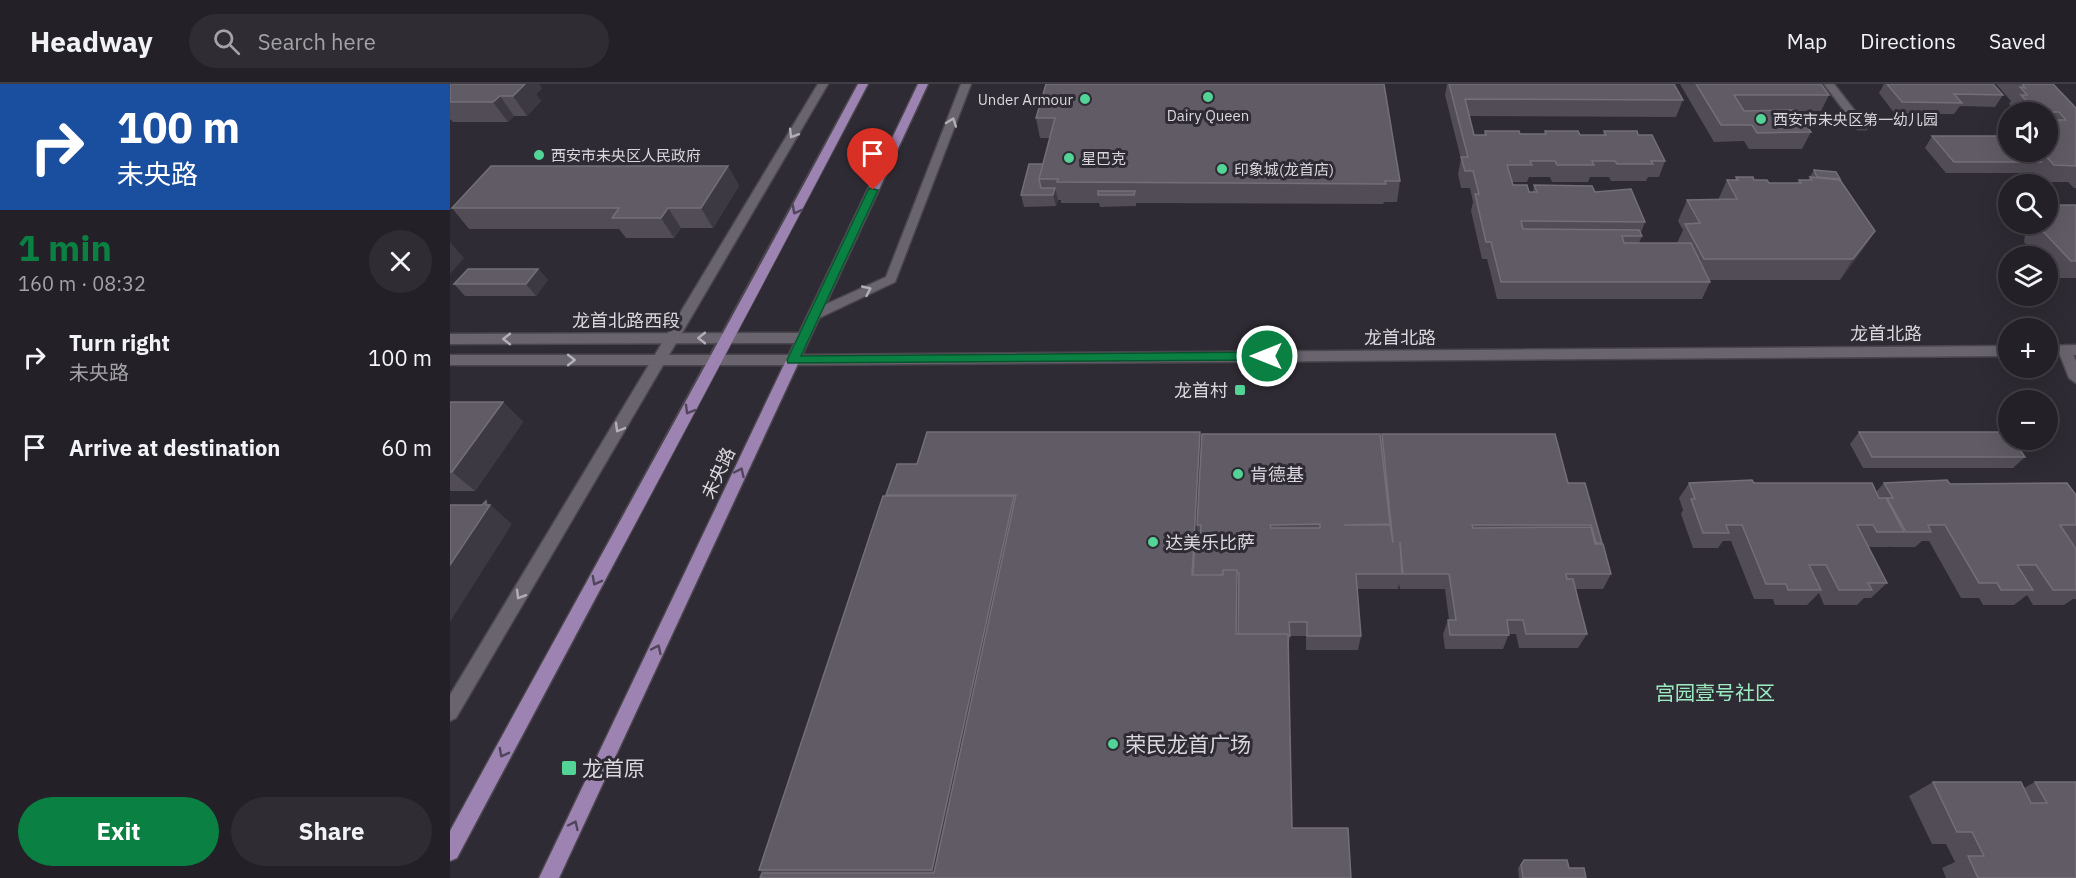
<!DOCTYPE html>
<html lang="en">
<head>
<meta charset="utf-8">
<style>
  :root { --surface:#232027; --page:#2f2d33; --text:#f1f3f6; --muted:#a3a3a7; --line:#403e44; --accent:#0b8043 }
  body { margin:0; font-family:"IBM Plex Sans","Noto Sans SC",sans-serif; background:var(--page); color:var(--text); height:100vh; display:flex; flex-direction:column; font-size:22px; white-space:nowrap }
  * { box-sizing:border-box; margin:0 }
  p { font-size:20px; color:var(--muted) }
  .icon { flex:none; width:33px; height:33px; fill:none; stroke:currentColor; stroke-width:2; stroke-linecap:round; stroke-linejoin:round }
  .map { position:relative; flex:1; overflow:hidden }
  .drawer { display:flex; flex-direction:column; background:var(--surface); width:450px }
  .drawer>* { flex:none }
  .banner { background:#1a4fa0; color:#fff; overflow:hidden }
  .fabs { position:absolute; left:1548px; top:18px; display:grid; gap:12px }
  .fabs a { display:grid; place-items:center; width:60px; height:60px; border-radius:50%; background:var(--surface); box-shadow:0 6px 24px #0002,0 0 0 2px var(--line); font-size:30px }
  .pin { position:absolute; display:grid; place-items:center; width:51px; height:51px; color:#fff; margin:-62px -26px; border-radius:50% 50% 50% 0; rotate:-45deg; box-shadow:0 0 6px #0007 }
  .pin .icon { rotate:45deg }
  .me { position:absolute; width:66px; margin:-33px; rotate:270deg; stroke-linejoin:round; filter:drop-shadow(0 0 4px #0008) }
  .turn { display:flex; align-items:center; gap:21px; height:126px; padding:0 18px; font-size:27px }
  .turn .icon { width:78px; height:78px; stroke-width:2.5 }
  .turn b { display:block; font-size:42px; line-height:51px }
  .round { display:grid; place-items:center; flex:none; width:63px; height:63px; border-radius:32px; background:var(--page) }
  .head { display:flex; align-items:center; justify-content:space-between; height:102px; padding:0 18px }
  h1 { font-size:36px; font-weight:800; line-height:45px; color:var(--accent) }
  .primary-button { display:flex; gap:12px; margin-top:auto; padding:12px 18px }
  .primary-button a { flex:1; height:69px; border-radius:36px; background:var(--accent); color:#fff; font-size:24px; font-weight:800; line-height:69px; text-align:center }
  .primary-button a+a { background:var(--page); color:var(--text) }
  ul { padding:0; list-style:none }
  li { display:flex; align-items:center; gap:18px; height:90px; padding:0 18px }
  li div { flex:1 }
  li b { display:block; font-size:22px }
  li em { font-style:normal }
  header { display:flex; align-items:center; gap:36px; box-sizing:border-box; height:84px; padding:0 30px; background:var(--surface); border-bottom:2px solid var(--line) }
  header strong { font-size:28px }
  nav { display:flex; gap:33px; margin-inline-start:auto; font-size:21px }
  .search { width:420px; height:54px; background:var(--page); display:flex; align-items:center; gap:15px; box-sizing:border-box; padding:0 21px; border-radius:33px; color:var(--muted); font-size:22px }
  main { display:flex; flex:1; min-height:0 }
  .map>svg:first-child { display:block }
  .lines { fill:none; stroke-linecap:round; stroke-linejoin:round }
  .minor-casing { stroke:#4a464d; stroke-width:3 }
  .tertiary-casing { stroke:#4a464d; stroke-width:3 }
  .primary-casing { stroke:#4a464d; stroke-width:3 }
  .minor { fill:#69646e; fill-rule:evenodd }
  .tertiary { fill:#69646e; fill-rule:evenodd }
  .primary { fill:#9d83b2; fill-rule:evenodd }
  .wall { fill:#514c56; fill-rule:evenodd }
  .shaded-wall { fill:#3d3942 }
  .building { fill:#605b65; stroke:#736f78; stroke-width:1.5; fill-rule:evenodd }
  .oneway { stroke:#b2afb6 }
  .oneway2 { stroke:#50455a }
  .route { fill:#0b8043; stroke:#07532c; stroke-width:1.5 }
  .poi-dot { fill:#53d396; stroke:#2f2b34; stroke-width:2 }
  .labels { text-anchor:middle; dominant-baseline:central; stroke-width:6; stroke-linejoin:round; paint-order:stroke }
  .far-poi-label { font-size:15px; fill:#dad7dd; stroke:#2f2b34; text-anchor:start }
  .street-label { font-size:18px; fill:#dad7dd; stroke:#2f2b34 }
  .poi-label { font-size:18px; fill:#dad7dd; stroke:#2f2b34; text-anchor:start }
  .neighbourhood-label { font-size:20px; fill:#9bebc0; stroke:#2f2b34 }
  .near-poi-label { font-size:21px; fill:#dad7dd; stroke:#2f2b34; text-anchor:start }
</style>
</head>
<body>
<header>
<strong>Headway</strong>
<div class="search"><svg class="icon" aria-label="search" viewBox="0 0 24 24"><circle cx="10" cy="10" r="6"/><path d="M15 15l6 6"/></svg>Search here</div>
<nav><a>Map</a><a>Directions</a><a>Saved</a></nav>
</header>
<main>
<section class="drawer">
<div class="banner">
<div class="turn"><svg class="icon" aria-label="right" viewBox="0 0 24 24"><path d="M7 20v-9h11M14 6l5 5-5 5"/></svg><div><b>100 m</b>未央路</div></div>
</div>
<div class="head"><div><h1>1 min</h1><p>160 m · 08:32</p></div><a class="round"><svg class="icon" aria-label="close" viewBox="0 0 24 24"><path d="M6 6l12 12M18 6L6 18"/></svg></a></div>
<ul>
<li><svg class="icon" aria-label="right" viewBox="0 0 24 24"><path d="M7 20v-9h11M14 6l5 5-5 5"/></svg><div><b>Turn right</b><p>未央路</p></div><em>100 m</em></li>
<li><svg class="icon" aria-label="arrive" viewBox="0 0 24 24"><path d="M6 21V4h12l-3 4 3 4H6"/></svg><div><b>Arrive at destination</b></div><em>60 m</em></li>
</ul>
<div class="primary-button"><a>Exit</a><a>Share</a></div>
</section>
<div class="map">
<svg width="1626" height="794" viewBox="0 0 1626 794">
  <rect width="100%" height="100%" fill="#2f2b34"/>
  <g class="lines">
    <defs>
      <path id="minor" d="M368,0h10l-372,634 -6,3v-26z
        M511,0h10l-76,198 -76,36h-10l-1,-3 1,-3 77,-35z
        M1374,0h10l32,41v4h-8z
        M1615,261l5,2 6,14v22l-7,-5 -11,-28z"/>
      <path id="tertiary" d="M352,249l7,5 -7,5 -352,1v-10z
        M1626,261v10l-28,-1v-8z
        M1558,262v10l-1215,9h-343v-10h343z"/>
      <path id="primary" d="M408,0h10c-135,259 -274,516 -411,774l-7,3v-30c136,-249 274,-497 408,-747z
        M468,0h10l-369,794h-20z"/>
    </defs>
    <use href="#minor" class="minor-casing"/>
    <use href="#tertiary" class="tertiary-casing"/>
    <use href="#primary" class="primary-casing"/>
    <use href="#minor" class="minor"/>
    <use href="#tertiary" class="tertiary"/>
    <use href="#primary" class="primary"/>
  </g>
  <path class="wall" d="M0,0l92,4 -6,6 5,7 -14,15h-13l-6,6h-55l-3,-3z
    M596,0l354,97 -3,21h-13l-1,2 -247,-1v3l-36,1 -1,-4h-38v-3h-3l-2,6 -32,1 -3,-12 22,-31 7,-26h-10l-4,-20z
    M997,0h227l9,16 -7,17 -207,-1 5,19h10l1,-4 35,3h24l1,-3 35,4h23l1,-4 34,4 27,26 -6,16h-11l-2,4h-35l-2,-4h-19l-2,5h-36l-2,-5h-21l-2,5h-15l1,3 16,7h4l1,-7 61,7 50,30 -4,11 1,3 -3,7h38l6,-13 -5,-9 9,-21h31l9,-20h8l1,-3 33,6h28l2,-3h9l6,-10 26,9 35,52 -14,21 -21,28h-131l1,2 -8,17h-205l-10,-40h-5l-11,-48 2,-9 -3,-14h-9l-3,-14 3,-15 -16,-64z
    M1230,0h141l8,11 -8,16h-26l16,21 -9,17h-53l-5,-8 -30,1z
    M1434,0h109l10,11 -8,12 -35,-1 -6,8h-59l-16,-21z
    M1546,0h57l23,24v80h-2l-6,-6h-27l-8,-10 -1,1h-86l-21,-25 7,-12h71l-1,-1 6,-9v26h40v-40h-37l-1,-1 2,-4 -3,-3 2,-3z
    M278,82l11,20 -26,42h-32l-7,10h-48l-7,-9h-150l-17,-21z
    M1598,121h28v73h-20l-8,-9v-13h-11l-13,-14 2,-14 4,-4h18z
    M88,185l10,11 -12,16h-71l-11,-12z
    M0,318h53l20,20 -48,69h-25z
    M750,348l2,14 179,-6 1,-6 186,49 34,60 -1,1 10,30 -8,15h-28l12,45 -9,14h-59l-3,-14h-7l-6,15h-58l-2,-15 5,-14h1l-4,-31h-45l-1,-5 -1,5h-41l4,47 -3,14h-52v-14h-16l-2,14 4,178 59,50 -588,-5 -4,-3 128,-374 -1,-1 31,-31zM748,447l1,10h1v2h-3zM788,503h1l-1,47h-1z
    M1409,348l166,25 -12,11h-150l-13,-24z
    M1239,399h65l122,9 8,-9 66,1 126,11v52h-2l2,2v50h-3l-9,6h-31l-6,-10 -13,10h-31l-4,-7h-18l-32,-57h-7l-7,6h-25v-1l-1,1h-21l19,36 -16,15h-7l-7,7h-33l-5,-12 -12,12h-32l-2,-6h-19l-23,-58h-8l-5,7h-25l-12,-34 2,-4 -4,-12z
    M1483,698l91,6 11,-6h41v96h-130l-4,-10 13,-6 -9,-18h-14l-23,-48z
    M1074,776l62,18h-67l-1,-10z"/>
  <path class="shaded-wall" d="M67,0h22l3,4 -6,6 5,7 -14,15 -14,-20z
    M50,12l14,20 -6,6 -15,-20z
    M278,82l11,20 -26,42 -12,-20z
    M605,104l3,12 -2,6 -3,-11z
    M218,124l13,20 -7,10 -13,-20z
    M1425,147l-14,21 -21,28 13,-21z
    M0,158l14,16 -14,16z
    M88,185l10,11 -12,16 -10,-12z
    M53,318l20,20 -48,69 -23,-19z
    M750,348l2,20 -5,73 1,6 -3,46 -3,-2z
    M564,412l7,20 -80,362 -9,-8z
    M36,417l26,23 -62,98v-57l36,-60z
    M787,486l1,19 -1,62 -1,-17z"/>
  <path class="building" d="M0,0h75l-12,12h-13l-7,6h-43z
    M596,0h338l16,97h-15l1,3 -329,-2 1,-3h-19l16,-61h-19z
    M999,0h225l9,16 -218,-1 9,36h12l-1,-4h34l1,3h26l-1,-3h33l2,4h26l-2,-4h33l1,4h14l13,26h-14l2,3h-36l-2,-3h-23l2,4h-37l-2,-4h-25l2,4h-25l6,20h14l2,7h8l-3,-7 58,1 3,6 36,-3 14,33 -124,-1 2,8 116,1 3,6h-20l2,7h67l19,39h-209l-10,-40h-5l-11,-48h4l-6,-23h-8l-4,-14h7z
    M1246,0h125l8,11h-95l10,16 51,-1 16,22 -54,1 -5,-8h-31z
    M1437,0h106l10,11 -49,-1 8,9 -60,-1z
    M1572,0h31l23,24v58l-22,-1 -12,-13h6v-32h18l-7,-8h-17l-3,-4h-6l-12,-13h6l-7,-8 5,1z
    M1482,52h76v16h23l10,10h-87z
    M579,80h14l-4,15 2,9h14l-2,7h-32z
    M41,82h237l-27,42h-33l-7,10h-49l7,-10h-167z
    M1364,86l22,2 4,7 -23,-2z
    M1286,93h17l1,3h13l2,3h32l-2,-3h13l-2,-3 30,3 35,51 -22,28h-149l-19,-35 15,-1 -13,-23 50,-1 -10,-19h11z
    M648,107h37l-1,4h-36z
    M1598,121h28v56h-5l-34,-36 1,-1h10v-13h3l-3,-3z
    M18,185h70l-12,15h-72z
    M0,318h53l-51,70h-2z
    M477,348h273l-8,143h31v-5h14l-1,64h52l4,194h56l3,50h-591l2,-5h172l82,-378h-130l11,-31h20z
    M1409,348h149v8h5l12,17h-153z
    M752,350h178l10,90 -46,1h46l3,18 -11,-109h173l13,49h17l17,60h-6l-5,-18h-119l1,3 118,-1 4,17h8l8,30h-45l1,5h6l14,55h-61l-3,-14h-16l2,15h-59l-2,-15h8l-7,-46h-46l-3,-32 2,32h-46l5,62h-54v-14h-18l1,14h-2v-2h-50l1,-61h-2v-3h-14l-1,5h-29l2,-32h5l1,-18h-4zM870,440v4h-49l-1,-3z
    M1302,396l2,3h118l7,15h7l18,34h-27l-4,-7h-16l30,58h-19l4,7h-33l-13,-25h-17l12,25h-33l-2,-6h-20l-24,-59h-16l3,8h-26l-12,-34h4l-6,-16z
    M1497,396l3,4 117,-1 9,12v30h-16l16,24v41h-23l-17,-25h-19l16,25h-32l-4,-7h-18l-34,-58h-17l3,7h-25l-19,-34h6l-9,-15z
    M433,412h131l-82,374h-173z
    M36,417v4h4l-40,60v-60h32z
    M1483,698h88l10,21h16l-12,-21h41v96h-98l-10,-22h16l-12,-24h-15z
    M1074,776h43l2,8h15l2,10h-63l-2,-13z"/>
  <defs><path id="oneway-chevron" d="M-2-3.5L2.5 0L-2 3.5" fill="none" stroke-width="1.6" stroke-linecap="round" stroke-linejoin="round" transform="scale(1.5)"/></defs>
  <g class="oneway">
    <use href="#oneway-chevron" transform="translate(502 38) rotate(-70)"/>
    <use href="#oneway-chevron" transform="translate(343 50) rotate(121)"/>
    <use href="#oneway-chevron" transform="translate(417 206) rotate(-25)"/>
    <use href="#oneway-chevron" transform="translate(252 254) rotate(180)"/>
    <use href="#oneway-chevron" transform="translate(57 255) rotate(-180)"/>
    <use href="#oneway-chevron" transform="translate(121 276)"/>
    <use href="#oneway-chevron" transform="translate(169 344) rotate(120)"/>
    <use href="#oneway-chevron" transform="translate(70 511) rotate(121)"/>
  </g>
  <g class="oneway2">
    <use href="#oneway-chevron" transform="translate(346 126) rotate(118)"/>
    <use href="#oneway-chevron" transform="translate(239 326) rotate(120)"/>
    <use href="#oneway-chevron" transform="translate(290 388) rotate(-65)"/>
    <use href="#oneway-chevron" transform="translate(146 497) rotate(118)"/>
    <use href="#oneway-chevron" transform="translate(207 565) rotate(-65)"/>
    <use href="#oneway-chevron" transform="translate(53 669) rotate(118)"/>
    <use href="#oneway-chevron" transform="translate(124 741) rotate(-65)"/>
  </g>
  <path class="route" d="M419,104l9,2 -77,166 466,-4 6,4 -6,4 -479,3 -1,-3z"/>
  <g class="poi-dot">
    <circle cx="758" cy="13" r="6"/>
    <circle cx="635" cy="15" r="6"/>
    <circle cx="1311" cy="35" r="6"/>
    <circle cx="89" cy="71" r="6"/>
    <circle cx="619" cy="74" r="6"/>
    <circle cx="772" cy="85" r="6"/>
    <rect x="784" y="300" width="12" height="12" rx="3"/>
    <circle cx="788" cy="390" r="6"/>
    <circle cx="703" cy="458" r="6"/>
    <circle cx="663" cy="660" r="6"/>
    <rect x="111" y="676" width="16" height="16" rx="3"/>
  </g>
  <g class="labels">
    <g class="far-poi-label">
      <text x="623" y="15" text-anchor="end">Under Armour</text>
      <text x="758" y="31" text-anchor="middle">Dairy Queen</text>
      <text x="1323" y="35">西安市未央区第一幼儿园</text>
      <text x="101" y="71">西安市未央区人民政府</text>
      <text x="631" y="74">星巴克</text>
      <text x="784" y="85">印象城(龙首店)</text>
    </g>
    <g class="street-label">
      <text x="176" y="236">龙首北路西段</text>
      <text x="1436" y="249">龙首北路</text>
      <text x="950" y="253">龙首北路</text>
      <text transform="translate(268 389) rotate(-65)">未央路</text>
    </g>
    <g class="poi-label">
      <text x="778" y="306" text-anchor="end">龙首村</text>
      <text x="800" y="390">肯德基</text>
      <text x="715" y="458">达美乐比萨</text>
    </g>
    <g class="neighbourhood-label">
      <text x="1265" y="608">宫园壹号社区</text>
    </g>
    <g class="near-poi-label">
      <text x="675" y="660">荣民龙首广场</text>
      <text x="132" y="684">龙首原</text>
    </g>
  </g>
</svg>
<div class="fabs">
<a><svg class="icon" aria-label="sound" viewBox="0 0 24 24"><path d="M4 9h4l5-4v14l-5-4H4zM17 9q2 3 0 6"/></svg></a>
<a><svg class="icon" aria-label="search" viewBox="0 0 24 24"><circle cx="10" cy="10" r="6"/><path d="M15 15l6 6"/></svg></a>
<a><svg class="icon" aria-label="layers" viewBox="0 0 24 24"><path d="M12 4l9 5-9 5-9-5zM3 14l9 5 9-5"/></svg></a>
<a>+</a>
<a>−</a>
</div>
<div class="pin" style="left:423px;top:106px;background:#d93025"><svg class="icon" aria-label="arrive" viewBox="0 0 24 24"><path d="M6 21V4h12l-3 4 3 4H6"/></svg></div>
<svg class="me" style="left:817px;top:272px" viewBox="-20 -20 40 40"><circle r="17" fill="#0b8043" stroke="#fff" stroke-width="3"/><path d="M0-11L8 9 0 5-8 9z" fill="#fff"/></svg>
</div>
</main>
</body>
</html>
